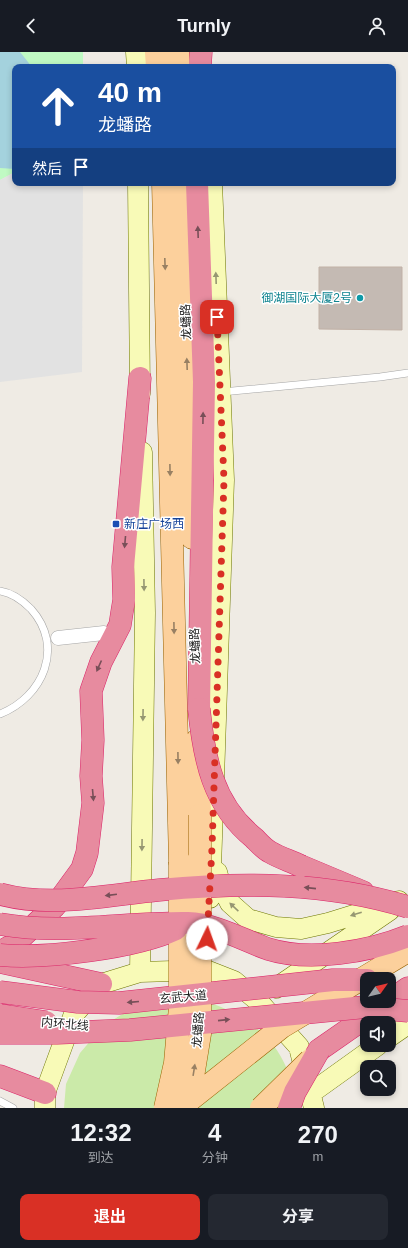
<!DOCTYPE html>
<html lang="zh">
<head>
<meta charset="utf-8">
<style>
  :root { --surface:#171b24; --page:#242831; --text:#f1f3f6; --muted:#9ea1a6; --accent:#d93025 }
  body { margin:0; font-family:Helvetica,"Noto Sans SC",sans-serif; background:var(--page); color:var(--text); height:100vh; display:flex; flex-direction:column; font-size:15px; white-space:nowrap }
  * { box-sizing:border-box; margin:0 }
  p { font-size:13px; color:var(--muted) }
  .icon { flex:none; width:22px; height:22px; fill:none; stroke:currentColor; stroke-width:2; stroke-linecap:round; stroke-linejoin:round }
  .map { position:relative; height:1056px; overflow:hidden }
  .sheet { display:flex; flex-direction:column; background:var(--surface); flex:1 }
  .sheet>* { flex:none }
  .top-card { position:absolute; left:12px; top:12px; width:384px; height:122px; border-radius:8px; box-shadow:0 2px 6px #0003; background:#1a4fa0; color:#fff; overflow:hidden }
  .needle { width:26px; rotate:56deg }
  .controls { position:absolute; left:360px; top:920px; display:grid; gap:8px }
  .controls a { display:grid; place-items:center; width:36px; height:36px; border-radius:8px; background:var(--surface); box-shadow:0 2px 6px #0003; font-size:20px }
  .pin { position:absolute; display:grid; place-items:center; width:34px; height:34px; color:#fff; margin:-17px; border-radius:8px; box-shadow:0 2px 6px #0006 }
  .me { position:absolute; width:44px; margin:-22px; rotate:3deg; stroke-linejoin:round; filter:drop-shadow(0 0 3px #0008) }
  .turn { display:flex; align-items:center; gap:14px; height:84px; padding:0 20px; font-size:18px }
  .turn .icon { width:52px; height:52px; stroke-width:2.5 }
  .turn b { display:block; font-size:28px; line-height:34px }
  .then { display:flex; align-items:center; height:38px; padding:0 20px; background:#0003; gap:8px; font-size:15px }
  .eta { display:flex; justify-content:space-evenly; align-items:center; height:68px; text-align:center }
  .eta b { font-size:24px; font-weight:700; line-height:28px }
  .action { display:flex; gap:8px; margin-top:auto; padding:8px 20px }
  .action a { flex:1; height:46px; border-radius:8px; background:var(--accent); color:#fff; font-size:16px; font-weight:700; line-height:46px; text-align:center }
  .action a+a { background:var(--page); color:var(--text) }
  header { display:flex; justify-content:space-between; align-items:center; height:52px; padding:0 20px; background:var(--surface); font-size:18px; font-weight:700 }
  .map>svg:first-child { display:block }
  .grass { fill:#cbeaa9 }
  .park { fill:#c0fac3 }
  .parking { fill:#e2e2e2 }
  .water { fill:#a4d2dd }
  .building { fill:#c4bab3; stroke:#c1b1a6 }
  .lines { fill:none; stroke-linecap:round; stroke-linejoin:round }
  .lane-casing { stroke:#a5a5a5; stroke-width:8 }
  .street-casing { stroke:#a5a5a5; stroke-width:15 }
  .secondary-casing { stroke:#6d7604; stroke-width:21 }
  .primary-casing { stroke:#986100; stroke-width:23 }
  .highway-casing { stroke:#db2368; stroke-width:23 }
  .lane { stroke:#fff; stroke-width:7 }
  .street { stroke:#fff; stroke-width:14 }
  .secondary { stroke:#f8fab7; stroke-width:20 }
  .primary { stroke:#fcd09c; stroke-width:22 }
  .highway { stroke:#e78b9f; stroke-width:22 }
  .primary-bridge-casing { stroke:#986100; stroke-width:23; stroke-linecap:butt }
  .highway-bridge-casing { stroke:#db2368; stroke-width:23; stroke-linecap:butt }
  .primary-bridge { stroke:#fcd09c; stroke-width:22 }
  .highway-bridge { stroke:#e78b9f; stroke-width:22 }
  .oneway { fill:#784f58 }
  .oneway2 { fill:#988063 }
  .oneway3 { fill:#969772 }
  .route { stroke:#d93025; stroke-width:7; stroke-dasharray:0 12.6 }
  .culture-dot { fill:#0f9aa8; stroke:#fff; stroke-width:1.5 }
  .transit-dot { fill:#1a4fb4; stroke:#fff; stroke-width:1.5 }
  .labels { text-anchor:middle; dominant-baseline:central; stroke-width:3; stroke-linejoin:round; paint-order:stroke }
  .culture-label { font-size:12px; fill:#0d838f; stroke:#fff; text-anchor:end }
  .street-label { font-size:12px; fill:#1e1e1e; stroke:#fff }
  .transit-label { font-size:12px; fill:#164399; stroke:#fff; text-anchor:start }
</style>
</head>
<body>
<header><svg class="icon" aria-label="back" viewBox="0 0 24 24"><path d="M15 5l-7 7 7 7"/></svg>Turnly<svg class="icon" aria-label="person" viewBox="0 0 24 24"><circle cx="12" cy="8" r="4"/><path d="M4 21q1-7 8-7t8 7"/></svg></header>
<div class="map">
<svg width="408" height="1056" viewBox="0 0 408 1056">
  <rect width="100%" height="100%" fill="#efebe4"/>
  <path class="grass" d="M198,947c38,11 73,31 89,70 5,12 6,27 8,39h-231l2,-24 14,-31 23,-27 31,-19z"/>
  <path class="park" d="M0,0h83v15h-68v105l-15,8z"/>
  <path class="parking" d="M15,120v11h68l-1,189 -82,10v-202z"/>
  <path class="water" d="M0,0h20l12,15h-17v102l-15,-1z"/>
  <path class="building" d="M319,215h83v63l-83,-1z"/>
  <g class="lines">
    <defs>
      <path id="lane" d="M222,340l158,-15 28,-4
        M0,539c13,2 22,9 31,18 34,38 12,88 -31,105
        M0,1049l13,7"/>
      <path id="street" d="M58,586l46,-5"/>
      <path id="secondary" d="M136,0l1,15
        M138,131l2,211
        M217,820l3,11 10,20 18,16 28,8 25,2 27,-6 71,-22
        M210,846l14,-418 -12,-297
        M140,920l5,-359 -3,-161
        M276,936l114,-78
        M389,985l19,-13
        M311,1041l67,-48
        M45,1056v-15l29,-79 27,-30 39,-12 66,-2 28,11 24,20 41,46 15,61"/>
      <path id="primary" d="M156,0l1,15
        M178,0l1,15
        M163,131l17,679
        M182,131l10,355
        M197,688l3,75"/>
      <path id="highway" d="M200,15l1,-15
        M197,131l7,199 -5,327
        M301,814l62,26
        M0,900l13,-7 42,-39 27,-37 5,-16 6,-50 -2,-27 2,-36 -2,-49 10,-29 19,-37 2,-13 2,-12 -1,-33 17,-189
        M0,910l101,22
        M319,998l89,-62
        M0,1024l45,17"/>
    </defs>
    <use href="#lane" class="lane-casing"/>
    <use href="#street" class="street-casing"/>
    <use href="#secondary" class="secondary-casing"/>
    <use href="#primary" class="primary-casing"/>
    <use href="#highway" class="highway-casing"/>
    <use href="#lane" class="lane"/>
    <use href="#street" class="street"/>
    <use href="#secondary" class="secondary"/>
    <use href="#primary" class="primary"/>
    <use href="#highway" class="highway"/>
    <defs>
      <path id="primary-bridge" d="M185,1052l97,-77 126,-76
        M165,1056l10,-45 5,-56v-145
        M185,1056l7,-25 8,-49v-219
        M261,1056l49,-48"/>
      <path id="highway-bridge" d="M199,657c5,50 14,96 55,129 5,5 10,11 16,14 10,6 21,9 31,14
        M0,842c52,14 107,1 159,-4 84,-8 168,-8 249,17
        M0,872c62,11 125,-2 188,-1 27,1 55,17 80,26 41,13 101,3 140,-13
        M0,903c45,4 135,-7 176,-26
        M0,940l78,10 41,1 214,-23h34
        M0,963l46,7
        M0,981h57l73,-3 235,-23 43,4
        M289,1056l6,-16 24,-42"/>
    </defs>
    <use href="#primary-bridge" class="primary-bridge-casing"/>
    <use href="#highway-bridge" class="highway-bridge-casing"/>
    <use href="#primary-bridge" class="primary-bridge"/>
    <use href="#highway-bridge" class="highway-bridge"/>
  </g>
  <defs><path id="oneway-solid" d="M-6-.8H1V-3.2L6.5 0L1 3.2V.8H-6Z"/></defs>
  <g class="oneway">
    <use href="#oneway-solid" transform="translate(198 180) rotate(-92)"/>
    <use href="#oneway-solid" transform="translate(203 366) rotate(-89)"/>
    <use href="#oneway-solid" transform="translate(125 490) rotate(95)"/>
    <use href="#oneway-solid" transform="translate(99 614) rotate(114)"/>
    <use href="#oneway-solid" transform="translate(93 743) rotate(85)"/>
    <use href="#oneway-solid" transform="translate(310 836) rotate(-174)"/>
    <use href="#oneway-solid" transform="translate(111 843) rotate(173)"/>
    <use href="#oneway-solid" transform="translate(133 950) rotate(175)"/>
    <use href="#oneway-solid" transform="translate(224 968) rotate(-6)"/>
  </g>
  <g class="oneway2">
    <use href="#oneway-solid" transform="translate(165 212) rotate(88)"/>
    <use href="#oneway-solid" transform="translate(187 312) rotate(-92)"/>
    <use href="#oneway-solid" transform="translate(170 418) rotate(89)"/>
    <use href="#oneway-solid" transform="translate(174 576) rotate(89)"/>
    <use href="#oneway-solid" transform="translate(178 706) rotate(89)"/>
    <use href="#oneway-solid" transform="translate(194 1018) rotate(-81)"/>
  </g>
  <g class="oneway3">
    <use href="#oneway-solid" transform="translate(216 226) rotate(-92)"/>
    <use href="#oneway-solid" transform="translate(144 533) rotate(89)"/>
    <use href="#oneway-solid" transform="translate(143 663) rotate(91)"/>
    <use href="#oneway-solid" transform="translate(142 793) rotate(91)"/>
    <use href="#oneway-solid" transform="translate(234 855) rotate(-137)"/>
    <use href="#oneway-solid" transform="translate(356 862) rotate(163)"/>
  </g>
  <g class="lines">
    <path class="route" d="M207,887l5,-91 12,-368 -7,-163"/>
  </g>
  <circle class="culture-dot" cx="360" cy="246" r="4"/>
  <rect class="transit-dot" x="112" y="468" width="8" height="8" rx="2"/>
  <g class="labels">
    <g class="culture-label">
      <text x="352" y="246">御湖国际大厦2号</text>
    </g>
    <g class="street-label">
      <text transform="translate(186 270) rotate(-92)">龙蟠路</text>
      <text transform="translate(195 594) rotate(-92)">龙蟠路</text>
      <text transform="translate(183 945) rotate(-5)">玄武大道</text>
      <text transform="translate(65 972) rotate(5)">内环北线</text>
      <text transform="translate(198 978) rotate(-86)">龙蟠路</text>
    </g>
    <g class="transit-label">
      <text x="124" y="472">新庄广场西</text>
    </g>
  </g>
</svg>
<div class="controls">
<a><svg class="needle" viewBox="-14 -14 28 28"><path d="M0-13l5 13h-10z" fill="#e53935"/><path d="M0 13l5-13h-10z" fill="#9ea1a6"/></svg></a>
<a><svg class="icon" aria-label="sound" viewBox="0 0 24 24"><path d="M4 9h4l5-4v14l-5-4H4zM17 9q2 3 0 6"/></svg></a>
<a><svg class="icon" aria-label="search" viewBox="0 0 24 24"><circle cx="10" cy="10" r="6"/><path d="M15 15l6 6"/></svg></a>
</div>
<div class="pin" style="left:217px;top:265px;background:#d93025"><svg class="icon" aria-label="arrive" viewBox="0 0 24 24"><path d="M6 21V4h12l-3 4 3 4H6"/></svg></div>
<svg class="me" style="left:207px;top:887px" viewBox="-20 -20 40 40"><circle r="19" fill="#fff"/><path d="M0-13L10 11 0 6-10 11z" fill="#d93025"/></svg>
<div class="top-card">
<div class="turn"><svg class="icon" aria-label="ahead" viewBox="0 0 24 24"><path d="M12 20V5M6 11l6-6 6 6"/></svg><div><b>40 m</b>龙蟠路</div></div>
<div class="then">然后<svg class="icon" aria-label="arrive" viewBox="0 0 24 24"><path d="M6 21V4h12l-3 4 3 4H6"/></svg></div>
</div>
</div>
<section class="sheet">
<div class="eta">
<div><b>12:32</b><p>到达</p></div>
<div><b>4</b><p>分钟</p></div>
<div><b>270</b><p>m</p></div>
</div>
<div class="action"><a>退出</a><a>分享</a></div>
</section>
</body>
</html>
